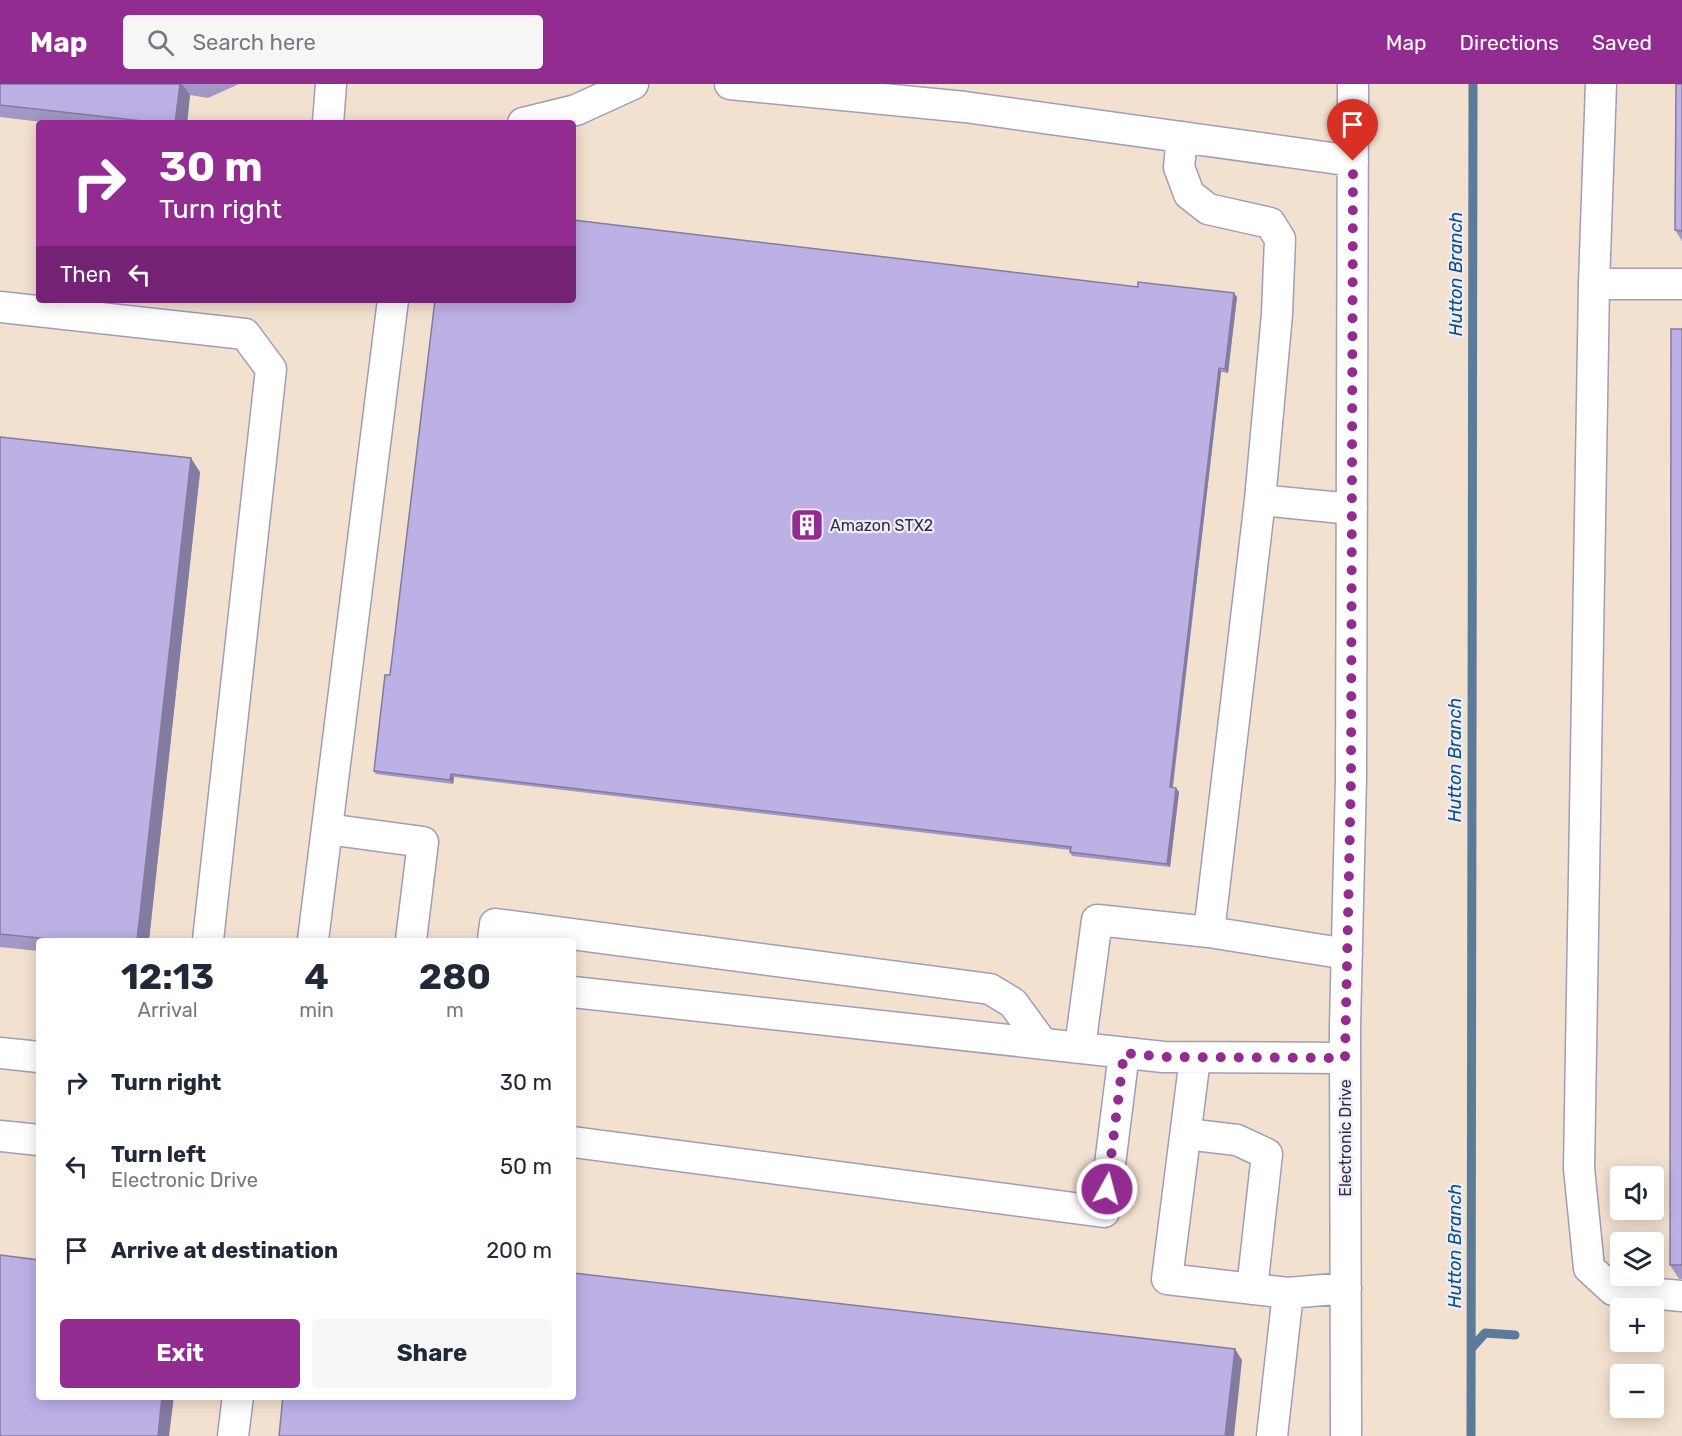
<!DOCTYPE html>
<html lang="en">
<head>
<meta charset="utf-8">
<style>
  :root { --surface:#fff; --page:#f6f6f7; --text:#1f2937; --muted:#747a83; --accent:#922c91 }
  body { margin:0; font-family:Rubik,sans-serif; background:var(--page); color:var(--text); height:100vh; display:flex; flex-direction:column; font-size:22px; white-space:nowrap }
  * { box-sizing:border-box; margin:0 }
  p { font-size:20px; color:var(--muted) }
  .icon { flex:none; width:33px; height:33px; fill:none; stroke:currentColor; stroke-width:2; stroke-linecap:round; stroke-linejoin:round }
  .map { position:relative; flex:1; overflow:hidden }
  .drawer { position:absolute; left:36px; top:854px; width:540px; height:462px; display:flex; flex-direction:column; background:var(--surface); border-radius:6px; box-shadow:0 3px 15px #0003 }
  .drawer>* { flex:none }
  .top-card { position:absolute; left:36px; top:36px; width:540px; height:183px; border-radius:6px; box-shadow:0 3px 15px #0003; background:#922c91; color:#fff; overflow:hidden }
  .buttons { position:absolute; left:1610px; top:1082px; display:grid; gap:12px }
  .buttons a { display:grid; place-items:center; width:54px; height:54px; border-radius:6px; background:var(--surface); box-shadow:0 3px 15px #0003; font-size:30px }
  .pin { position:absolute; display:grid; place-items:center; width:51px; height:51px; color:#fff; margin:-62px -26px; border-radius:50% 50% 50% 0; rotate:-45deg; box-shadow:0 0 6px #0007 }
  .pin .icon { rotate:45deg }
  .me { position:absolute; width:66px; margin:-33px; rotate:7deg; stroke-linejoin:round; filter:drop-shadow(0 0 4px #0008) }
  .turn { display:flex; align-items:center; gap:21px; height:126px; padding:0 24px; font-size:27px }
  .turn .icon { width:78px; height:78px; stroke-width:2.5 }
  .turn b { display:block; font-size:42px; line-height:51px }
  .then { display:flex; align-items:center; height:57px; padding:0 24px; background:#0003; gap:12px; font-size:22px }
  .eta { display:flex; justify-content:space-evenly; align-items:center; height:102px; text-align:center }
  .eta b { font-size:36px; font-weight:700; line-height:42px }
  .primary-button { display:flex; gap:12px; margin-top:auto; padding:12px 24px }
  .primary-button a { flex:1; height:69px; border-radius:6px; background:var(--accent); color:#fff; font-size:24px; font-weight:700; line-height:69px; text-align:center }
  .primary-button a+a { background:var(--page); color:var(--text) }
  ul { padding:0; list-style:none }
  li { display:flex; align-items:center; gap:18px; height:84px; padding:0 24px }
  li div { flex:1 }
  li b { display:block; font-size:22px }
  li em { font-style:normal }
  header { display:flex; align-items:center; gap:36px; box-sizing:border-box; height:84px; padding:0 30px; background:var(--accent); color:#fff }
  header strong { font-size:28px }
  nav { display:flex; gap:33px; margin-inline-start:auto; font-size:21px }
  .search { width:420px; height:54px; background:var(--page); display:flex; align-items:center; gap:15px; box-sizing:border-box; padding:0 21px; border-radius:6px; color:var(--muted); font-size:22px }
  .map>svg:first-child { display:block }
  .industrial { fill:#f3e1d0; fill-rule:evenodd }
  .lines { fill:none; stroke-linecap:round; stroke-linejoin:round }
  .stream { stroke:#5c7a99; stroke-width:9 }
  .minor-casing { stroke:#a19cb7; stroke-width:33 }
  .minor { stroke:#fff; stroke-width:30 }
  .wall { fill:#a297c5 }
  .shaded-wall { fill:#847ba0 }
  .building { fill:#bcb0e5; stroke:#847ba0; stroke-width:1.5 }
  .route { stroke:#922c91; stroke-width:10; stroke-dasharray:0 18 }
  .labels { text-anchor:middle; dominant-baseline:central; stroke-width:4.5; stroke-linejoin:round; paint-order:stroke }
  .poi-label { font-size:16px; fill:#302e39; stroke:#efecfd; text-anchor:start }
  .street-label { font-size:16px; fill:#302e39; stroke:#efecfd }
  .water-label { font-size:18px; font-style:italic; fill:#0b5284; stroke:#efecfd }
</style>
</head>
<body>
<header>
<strong>Map</strong>
<div class="search"><svg class="icon" aria-label="search" viewBox="0 0 24 24"><circle cx="10" cy="10" r="6"/><path d="M15 15l6 6"/></svg>Search here</div>
<nav><a>Map</a><a>Directions</a><a>Saved</a></nav>
</header>
<div class="map">
<svg width="1682" height="1352" viewBox="0 0 1682 1352">
  <rect width="100%" height="100%" fill="#efecfd"/>
  <path class="industrial" d="M0,0h1682v1352h-1682zM39,39h534v177h-534zM39,856h534v456h-534zM1620,1092h33v33h-33zM1620,1158h33v33h-33zM1620,1224h33v33h-33zM1620,1290h33v33h-33z"/>
  <g class="lines">
    <path class="stream" d="M1471,1265l14,-16 30,2
      M1471,1352l2,-1352"/>
    <defs>
      <path id="minor" d="M730,0l235,23 388,54
        M328,39l3,-39
        M523,39l53,-13 57,-26
        M1182,53l-3,30 10,27 19,15 62,14 10,16 -3,75 -17,186
        M1594,200l7,-200
        M1682,200h-88l-15,884 10,100 24,22 69,6
        M0,223l245,27 26,35 -63,571
        M327,745l96,13 -12,98
        M1209,848l51,-432 92,9
        M313,856l80,-640
        M493,856l2,-16 495,65 23,14 30,41
        M573,908l590,65 182,1
        M1080,963l17,-127 112,12 138,22
        M0,969l39,4
        M1195,974l-28,221 121,14
        M1186,1050l51,6 30,14 -15,135
        M0,1052l39,4
        M573,1058l531,70 20,-159
        M233,1352l5,-40
        M1272,1352l16,-143 58,-5
        M1346,1352l-1,-410 6,-248 2,-694"/>
    </defs>
    <use href="#minor" class="minor-casing"/>
    <use href="#minor" class="minor"/>
  </g>
  <path class="wall" d="M0,0h239l-31,14 -18,-3 -3,28h-137l-50,-6z
    M1682,0v157l-7,-11z
    M1237,213l-9,76 -7,-1 -48,415 6,5 -9,75 -98,-11 -2,-4v-2l-616,-73 -1,7 -77,-10 -2,-3 16,-96z
    M1682,245v950h-3l-9,-14z
    M0,353l200,35 -51,468h-110v11l-39,-4z"/>
  <path class="shaded-wall" d="M180,0h2l8,11 -3,28h-12z
    M1234,209l3,4 -9,76 -3,-4z
    M1219,284l2,4 -49,418 -2,-3z
    M191,374l9,14 -51,468h-12z
    M451,690l3,3 -1,7 -3,-4z
    M1176,704l3,4 -9,75 -3,-3z
    M1235,1265l7,11 -8,76h-9z
    M162,1312h12l-5,40h-11z"/>
  <path class="building" d="M0,0h180l-5,39h-15l-160,-18z
    M1676,0h6v147l-7,-1z
    M573,136l565,67v-5l96,11 -9,76 -6,-1 -49,419 6,1 -9,76 -97,-12 1,-5 -620,-73 -1,6 -76,-9 11,-96h5l45,-375h138z
    M1671,245h11v936h-12z
    M0,353l191,21 -54,482h-78l-59,-6z
    M0,1171l39,5v136h123l-4,40h-158z
    M573,1189l662,76 -10,87h-946l4,-40h290z"/>
  <g class="lines">
    <path class="route" d="M1107,1105l17,-136 39,4 182,1 6,-280 2,-617"/>
  </g>
  <defs>
    <symbol id="building-square" viewBox="-11 -11 22 22"><rect x="-9" y="-9" width="18" height="18" rx="4" fill="#922c91" stroke="#efecfd"/><path d="M-4-6H4V6H1V3H-1V6H-4ZM-2.5-4.3h1.7v1.8h-1.7ZM.8-4.3h1.7v1.8H.8ZM-2.5-1h1.7V.8h-1.7ZM.8-1h1.7V.8H.8Z" fill="#fff"/></symbol>
  </defs>
  <g fill-rule="evenodd">
    <use href="#building-square" x="788" y="422" width="38" height="38"/>
  </g>
  <g class="labels">
    <g class="poi-label">
      <text x="830" y="441">Amazon STX2</text>
    </g>
    <g class="street-label">
      <text transform="translate(1345 1054) rotate(-90)">Electronic Drive</text>
    </g>
    <g class="water-label">
      <text transform="translate(1456 190) rotate(-90)">Hutton Branch</text>
      <text transform="translate(1455 676) rotate(-90)">Hutton Branch</text>
      <text transform="translate(1455 1162) rotate(-90)">Hutton Branch</text>
    </g>
  </g>
</svg>
<div class="buttons">
<a><svg class="icon" aria-label="sound" viewBox="0 0 24 24"><path d="M4 9h4l5-4v14l-5-4H4zM17 9q2 3 0 6"/></svg></a>
<a><svg class="icon" aria-label="layers" viewBox="0 0 24 24"><path d="M12 4l9 5-9 5-9-5zM3 14l9 5 9-5"/></svg></a>
<a>+</a>
<a>−</a>
</div>
<div class="pin" style="left:1353px;top:77px;background:#d93025"><svg class="icon" aria-label="arrive" viewBox="0 0 24 24"><path d="M6 21V4h12l-3 4 3 4H6"/></svg></div>
<svg class="me" style="left:1107px;top:1105px" viewBox="-20 -20 40 40"><circle r="17" fill="#922c91" stroke="#fff" stroke-width="3"/><path d="M0-11L8 9 0 5-8 9z" fill="#fff"/></svg>
<div class="top-card">
<div class="turn"><svg class="icon" aria-label="right" viewBox="0 0 24 24"><path d="M7 20v-9h11M14 6l5 5-5 5"/></svg><div><b>30 m</b>Turn right</div></div>
<div class="then">Then<svg class="icon" aria-label="left" viewBox="0 0 24 24"><path d="M17 20v-9H6M10 6l-5 5 5 5"/></svg></div>
</div>
<section class="drawer">
<div class="eta">
<div><b>12:13</b><p>Arrival</p></div>
<div><b>4</b><p>min</p></div>
<div><b>280</b><p>m</p></div>
</div>
<ul>
<li><svg class="icon" aria-label="right" viewBox="0 0 24 24"><path d="M7 20v-9h11M14 6l5 5-5 5"/></svg><div><b>Turn right</b></div><em>30 m</em></li>
<li><svg class="icon" aria-label="left" viewBox="0 0 24 24"><path d="M17 20v-9H6M10 6l-5 5 5 5"/></svg><div><b>Turn left</b><p>Electronic Drive</p></div><em>50 m</em></li>
<li><svg class="icon" aria-label="arrive" viewBox="0 0 24 24"><path d="M6 21V4h12l-3 4 3 4H6"/></svg><div><b>Arrive at destination</b></div><em>200 m</em></li>
</ul>
<div class="primary-button"><a>Exit</a><a>Share</a></div>
</section>
</div>
</body>
</html>
